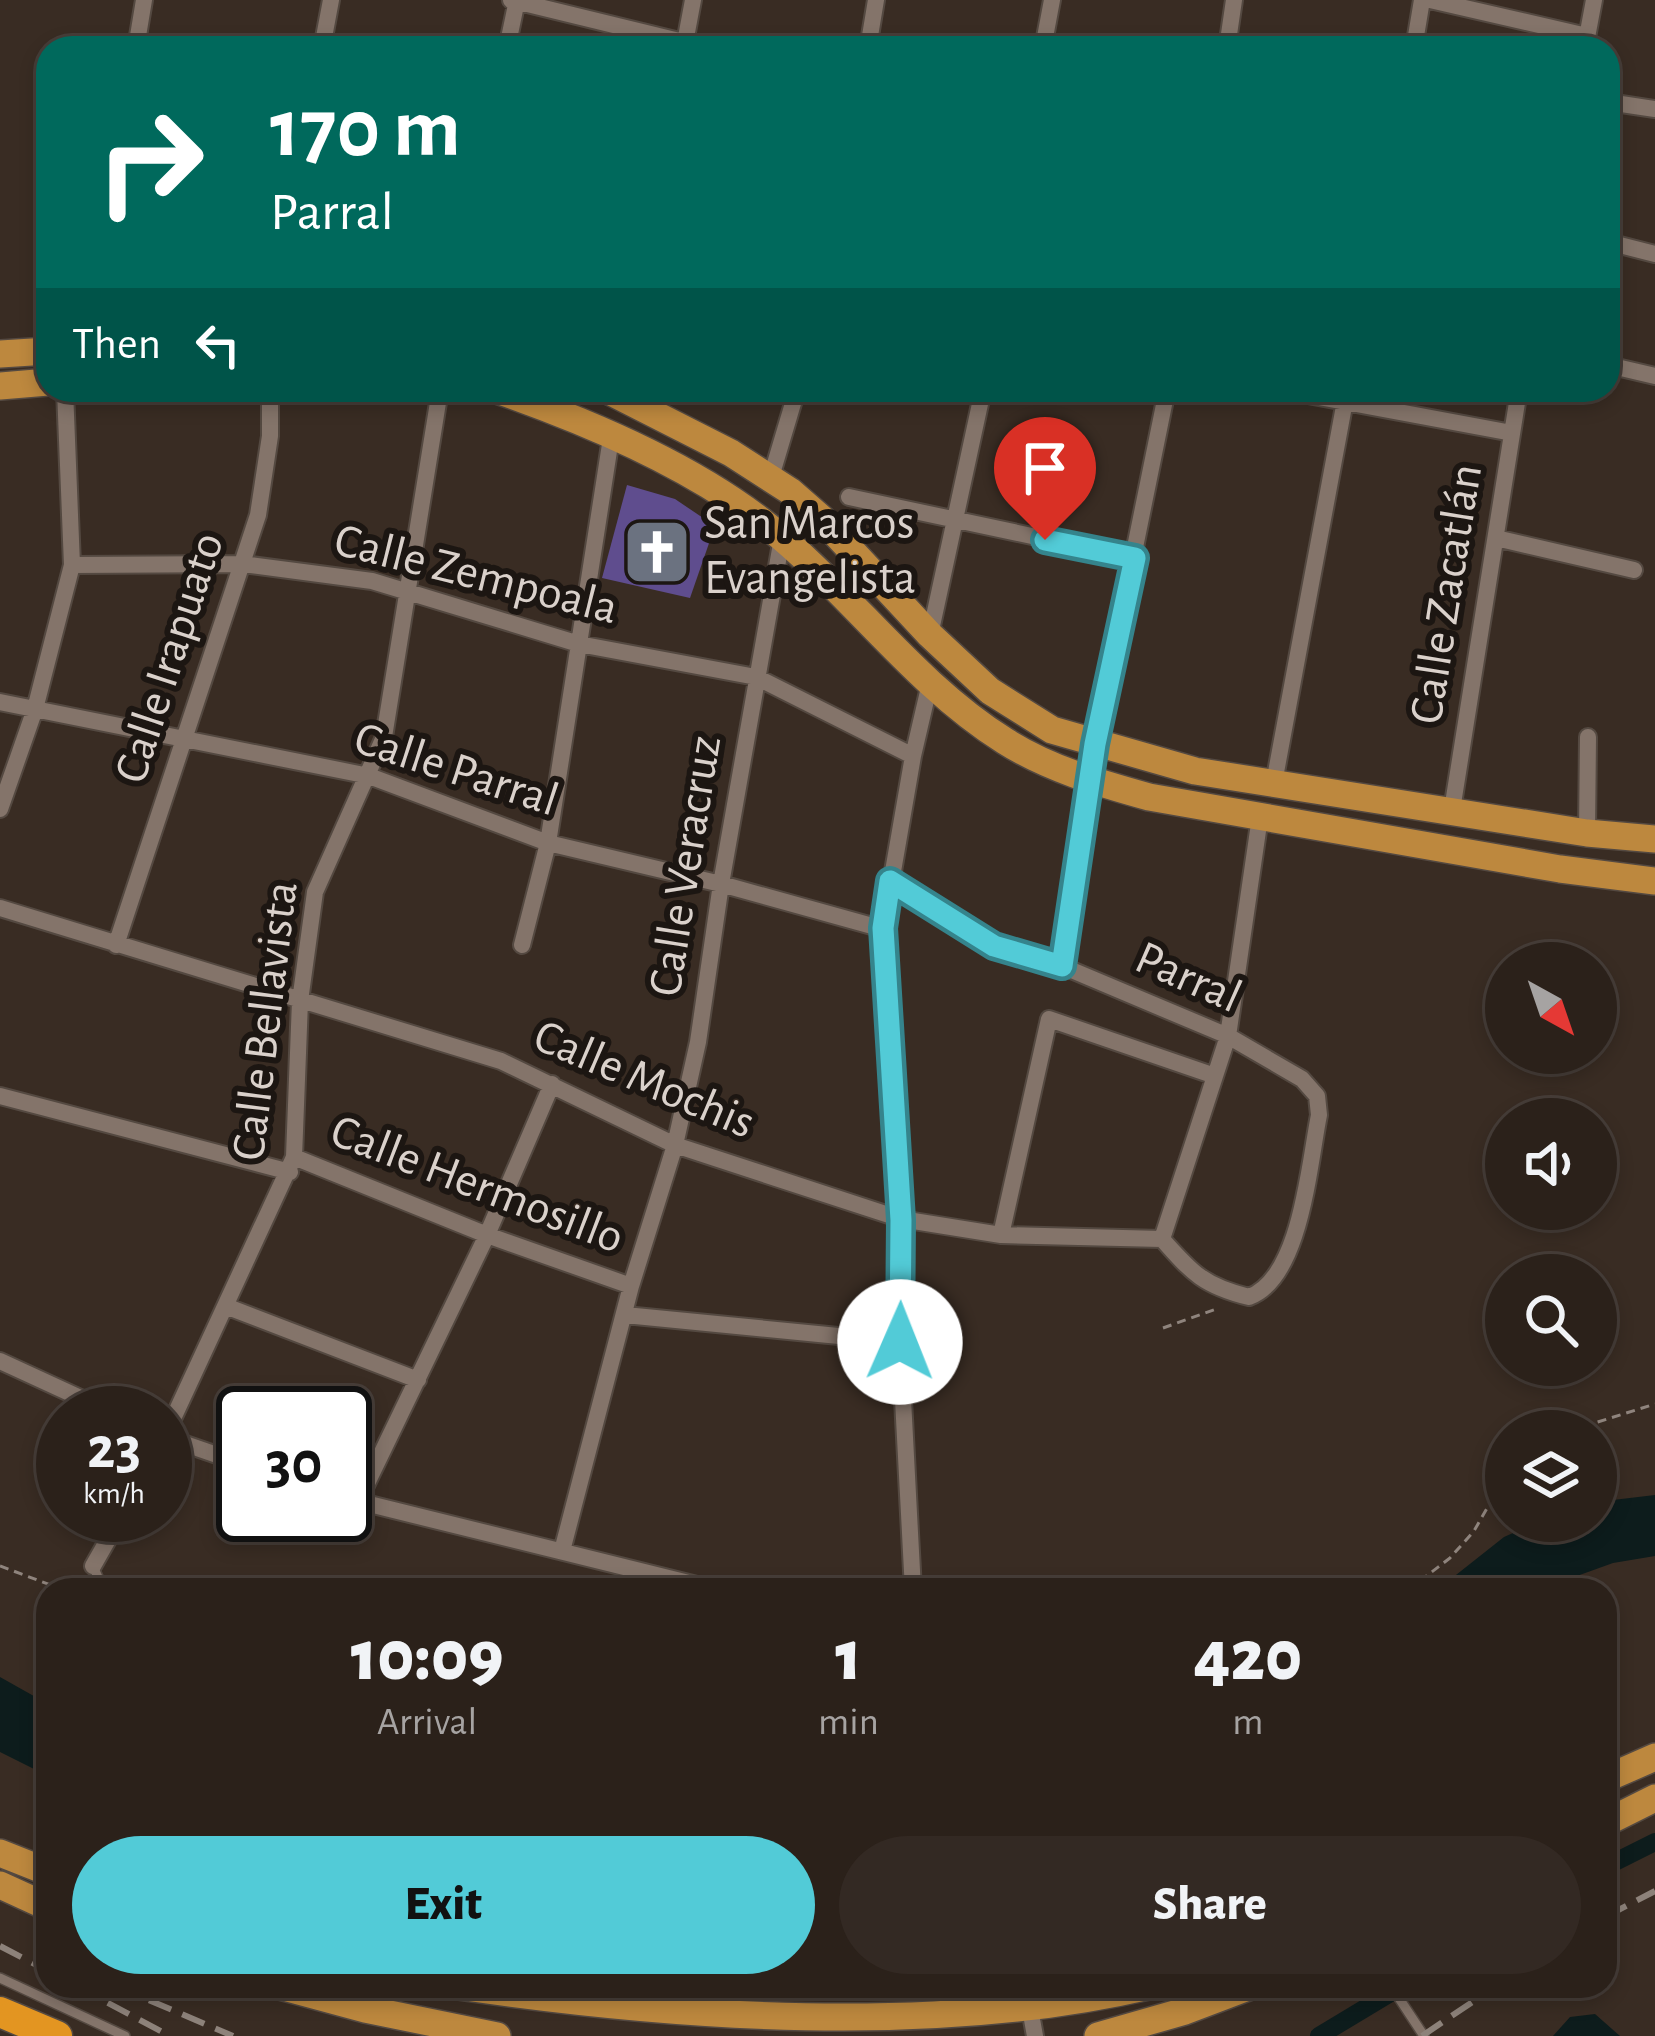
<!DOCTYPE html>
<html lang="en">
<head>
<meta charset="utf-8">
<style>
  :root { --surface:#2b211a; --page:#332923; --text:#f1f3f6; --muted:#a6a3a2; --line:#473e39; --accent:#52cbd7 }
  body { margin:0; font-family:"Alegreya Sans",sans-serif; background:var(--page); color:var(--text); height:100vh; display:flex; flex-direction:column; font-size:45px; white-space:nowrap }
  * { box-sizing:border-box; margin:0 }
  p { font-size:39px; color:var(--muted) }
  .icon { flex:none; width:66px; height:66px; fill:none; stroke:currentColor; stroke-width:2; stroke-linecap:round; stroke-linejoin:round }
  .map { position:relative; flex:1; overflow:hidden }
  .side { position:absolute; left:36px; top:1578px; width:1581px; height:420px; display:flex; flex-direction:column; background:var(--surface); border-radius:36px; box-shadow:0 6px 18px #0003,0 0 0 3px var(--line) }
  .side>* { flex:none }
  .top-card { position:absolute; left:36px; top:36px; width:1584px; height:366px; border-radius:36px; box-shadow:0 6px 18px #0003,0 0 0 3px var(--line); background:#00695c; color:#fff; overflow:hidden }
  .needle { width:78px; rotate:140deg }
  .buttons { position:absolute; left:1485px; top:942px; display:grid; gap:24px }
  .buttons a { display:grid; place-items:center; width:132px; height:132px; border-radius:50%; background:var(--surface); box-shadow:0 6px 18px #0003,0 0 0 3px var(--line); font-size:60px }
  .speed { position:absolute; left:36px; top:1386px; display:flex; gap:24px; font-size:60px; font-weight:700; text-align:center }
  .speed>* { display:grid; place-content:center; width:156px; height:156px; border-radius:50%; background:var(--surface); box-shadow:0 6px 18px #0003,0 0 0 3px var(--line); line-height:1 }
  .speed small { font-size:30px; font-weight:400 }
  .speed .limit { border:6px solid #111; border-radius:18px; background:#fff; color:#111 }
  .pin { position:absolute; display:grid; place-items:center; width:102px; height:102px; color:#fff; margin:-123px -51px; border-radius:50% 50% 50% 0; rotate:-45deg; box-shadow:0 0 12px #0007 }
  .pin .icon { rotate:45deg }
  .me { position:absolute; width:132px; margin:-66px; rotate:1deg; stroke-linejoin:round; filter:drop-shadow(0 0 9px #0008) }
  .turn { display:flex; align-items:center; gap:42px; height:252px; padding:0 36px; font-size:54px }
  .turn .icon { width:156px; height:156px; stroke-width:2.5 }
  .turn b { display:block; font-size:84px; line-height:102px }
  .then { display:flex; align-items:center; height:114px; padding:0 36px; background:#0003; gap:24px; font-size:45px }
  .eta { display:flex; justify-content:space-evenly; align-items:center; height:204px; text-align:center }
  .eta b { font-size:72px; font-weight:800; line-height:84px }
  .primary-button { display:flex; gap:24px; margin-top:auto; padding:24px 36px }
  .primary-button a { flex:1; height:138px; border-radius:72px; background:var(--accent); color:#111; font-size:48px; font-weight:800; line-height:138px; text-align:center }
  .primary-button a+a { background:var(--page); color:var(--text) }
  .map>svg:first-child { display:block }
  .water { fill:#0d1c1c }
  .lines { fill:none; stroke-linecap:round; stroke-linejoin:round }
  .canal { stroke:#0d1c1c; stroke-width:18 }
  .building { fill:#5f4d8e }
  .lane-casing { stroke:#544941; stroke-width:12 }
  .street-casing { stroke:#544941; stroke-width:20 }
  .primary-casing { stroke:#544941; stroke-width:30 }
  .highway-casing { stroke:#544941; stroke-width:33 }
  .path { stroke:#8f847d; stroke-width:3; stroke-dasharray:9 6; stroke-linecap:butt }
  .lane { stroke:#84746a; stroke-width:9 }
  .street { stroke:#84746a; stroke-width:16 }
  .primary { stroke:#bd883e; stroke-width:27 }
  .highway { stroke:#e39521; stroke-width:30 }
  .rail { stroke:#8d827a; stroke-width:6; stroke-dasharray:24 12; stroke-linecap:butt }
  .route-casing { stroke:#35848c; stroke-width:30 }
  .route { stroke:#52cbd7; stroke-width:21 }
  .labels { text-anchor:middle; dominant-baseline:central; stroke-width:12; stroke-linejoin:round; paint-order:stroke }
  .poi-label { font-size:48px; fill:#dad1cb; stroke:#1c1612; text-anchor:start }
  .street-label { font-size:48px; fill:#dad1cb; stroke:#1c1612 }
</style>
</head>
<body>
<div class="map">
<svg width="1655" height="2036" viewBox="0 0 1655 2036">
  <rect width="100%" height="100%" fill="#392c23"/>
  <path class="water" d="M1655,1495v61l-42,7 -75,27h-101l67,-53 36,-16h56v-19z
    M0,1677l48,27v72l-48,-24z
    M1595,2014l25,22h-67l17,-19z"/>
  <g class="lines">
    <path class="canal" d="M1605,1867l50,-25
      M1319,2036l83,-50"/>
  </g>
  <path class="building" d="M627,485l48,14 40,27 -25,72 -88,-20z"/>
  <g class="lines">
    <defs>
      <path id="lane" d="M93,1566l8,18 14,6
        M0,1978l125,58
        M1391,1986l33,50"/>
      <path id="street" d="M511,0l197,48
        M1430,0l157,36
        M136,48l8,-48
        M322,48l9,-48
        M507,48l10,-48
        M684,48l9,-48
        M868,48l8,-48
        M1043,48l9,-48
        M1227,48l7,-48
        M1414,48l8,-48
        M1585,48l9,-48
        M1608,102l47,7
        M1608,242l47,12
        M1608,365l47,11
        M1281,390l231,43
        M771,477l26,-87
        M849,497l286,61
        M1496,538l138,32
        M72,565l171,-1 129,17 207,63 177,33 157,79
        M930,635l53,-245
        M0,702l369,74 179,67 173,41 162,45
        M1274,783l73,-393
        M0,809l35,-100 37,-144 -7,-175
        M1452,810l67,-420
        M1587,833l1,-96
        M0,908l501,153 174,84 226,74 100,16 161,4c30,34 42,47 87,58 52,-19 60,-133 70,-182l-2,-19 -15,-17 -74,-43 -166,-70 -67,-20 -105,-65
        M116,945l142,-430 12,-79v-46
        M522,945l26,-102 63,-405
        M1062,966l33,-222 72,-354
        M0,1096l290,76
        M294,1157l193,78 144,51
        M1001,1235l48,-216 166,57
        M1162,1239l66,-203 32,-219
        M228,1307l190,73
        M625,1315l275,27
        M0,1361l113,52
        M165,1436l129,-279 6,-156 15,-109 69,-155 56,-347
        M165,1437l78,27
        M345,1498l372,92
        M358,1502l129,-267 65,-151
        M562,1551l69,-265 44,-141 23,-103 23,-158 61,-346
        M93,1566l29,-51
        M913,1590l-13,-248 1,-123 -18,-290 30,-173 17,-73
        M1031,2014l4,22"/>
      <path id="primary" d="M0,354l48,-3
        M0,386l48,-4
        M497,390c86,30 190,74 263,130 87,67 151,162 245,221 44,28 94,42 144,56l411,72 95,12
        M607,390l124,63 59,38 32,28 108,116 60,56 62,39 143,41 392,62 68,6
        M1605,1779l50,-22
        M1605,1823l50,-25
        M0,1853l48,19
        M0,1885l48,22
        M280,1986l85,23 132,27
        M458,1986c221,32 476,50 691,0
        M1098,2036l87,-25 66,-25"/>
      <path id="highway" d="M0,2012l57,24"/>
    </defs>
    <use href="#lane" class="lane-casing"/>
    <use href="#street" class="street-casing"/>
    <use href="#primary" class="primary-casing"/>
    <use href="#highway" class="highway-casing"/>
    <path class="path" d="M1163,1328l56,-20
      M1569,1431l86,-27
      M0,1566l64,24
      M1408,1590l42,-32 24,-27 32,-56"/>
    <use href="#lane" class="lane"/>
    <use href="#street" class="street"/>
    <use href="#primary" class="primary"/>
    <use href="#highway" class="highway"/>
    <path class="rail" d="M1605,1917l50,-26
      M0,1946l48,25
      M76,1986l94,50
      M116,1986l117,50
      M1422,2036l74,-50"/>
  </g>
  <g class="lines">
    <defs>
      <path id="route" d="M900,1342l1,-122 -18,-292 7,-47 104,65 68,20 33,-222 40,-186 -90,-18"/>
    </defs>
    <use href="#route" class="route-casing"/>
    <use href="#route" class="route"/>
  </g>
  <defs>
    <symbol id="church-square" viewBox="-11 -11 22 22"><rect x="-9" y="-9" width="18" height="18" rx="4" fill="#6b7280" stroke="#1c1612"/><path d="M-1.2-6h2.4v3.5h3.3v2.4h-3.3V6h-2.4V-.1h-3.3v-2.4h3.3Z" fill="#fff"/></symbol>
  </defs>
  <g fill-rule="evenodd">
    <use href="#church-square" x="619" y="514" width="76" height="76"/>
  </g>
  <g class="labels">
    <g class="poi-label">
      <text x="704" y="524">San Marcos<tspan x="704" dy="55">Evangelista</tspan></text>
    </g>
    <g class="street-label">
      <text transform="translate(476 575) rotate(14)">Calle Zempoala</text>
      <text transform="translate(1447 594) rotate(-81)">Calle Zacatlán</text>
      <text transform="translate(170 658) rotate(-72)">Calle Irapuato</text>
      <text transform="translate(456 770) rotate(18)">Calle Parral</text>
      <text transform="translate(686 866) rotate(-81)">Calle Veracruz</text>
      <text transform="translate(1188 978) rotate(24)">Parral</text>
      <text transform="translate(266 1021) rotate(-83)">Calle Bellavista</text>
      <text transform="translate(644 1080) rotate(23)">Calle Mochis</text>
      <text transform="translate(477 1185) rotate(21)">Calle Hermosillo</text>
    </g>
  </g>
</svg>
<div class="buttons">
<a><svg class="needle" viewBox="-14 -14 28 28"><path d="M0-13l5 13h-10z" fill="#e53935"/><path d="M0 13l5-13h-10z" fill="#a6a3a2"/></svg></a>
<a><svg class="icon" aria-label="sound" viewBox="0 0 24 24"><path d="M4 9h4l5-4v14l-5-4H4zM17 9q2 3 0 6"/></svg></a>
<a><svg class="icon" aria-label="search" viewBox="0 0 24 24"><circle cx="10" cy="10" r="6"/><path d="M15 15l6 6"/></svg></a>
<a><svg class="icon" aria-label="layers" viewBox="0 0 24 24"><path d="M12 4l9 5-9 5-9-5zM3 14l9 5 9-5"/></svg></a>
</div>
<div class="speed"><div>23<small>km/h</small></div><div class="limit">30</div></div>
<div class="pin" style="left:1045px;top:540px;background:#d93025"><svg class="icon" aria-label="arrive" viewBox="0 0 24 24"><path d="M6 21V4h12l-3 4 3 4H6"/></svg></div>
<svg class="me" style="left:900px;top:1342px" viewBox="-20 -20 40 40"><circle r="19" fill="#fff"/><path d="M0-13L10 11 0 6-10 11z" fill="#52cbd7"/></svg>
<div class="top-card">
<div class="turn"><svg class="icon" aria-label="right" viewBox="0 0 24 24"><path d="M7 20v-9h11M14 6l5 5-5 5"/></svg><div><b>170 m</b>Parral</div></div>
<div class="then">Then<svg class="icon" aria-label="left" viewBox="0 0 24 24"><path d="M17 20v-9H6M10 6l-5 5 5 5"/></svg></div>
</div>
<section class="side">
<div class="eta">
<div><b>10:09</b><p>Arrival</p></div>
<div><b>1</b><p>min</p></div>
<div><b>420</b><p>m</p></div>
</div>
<div class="primary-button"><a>Exit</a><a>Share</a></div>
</section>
</div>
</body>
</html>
